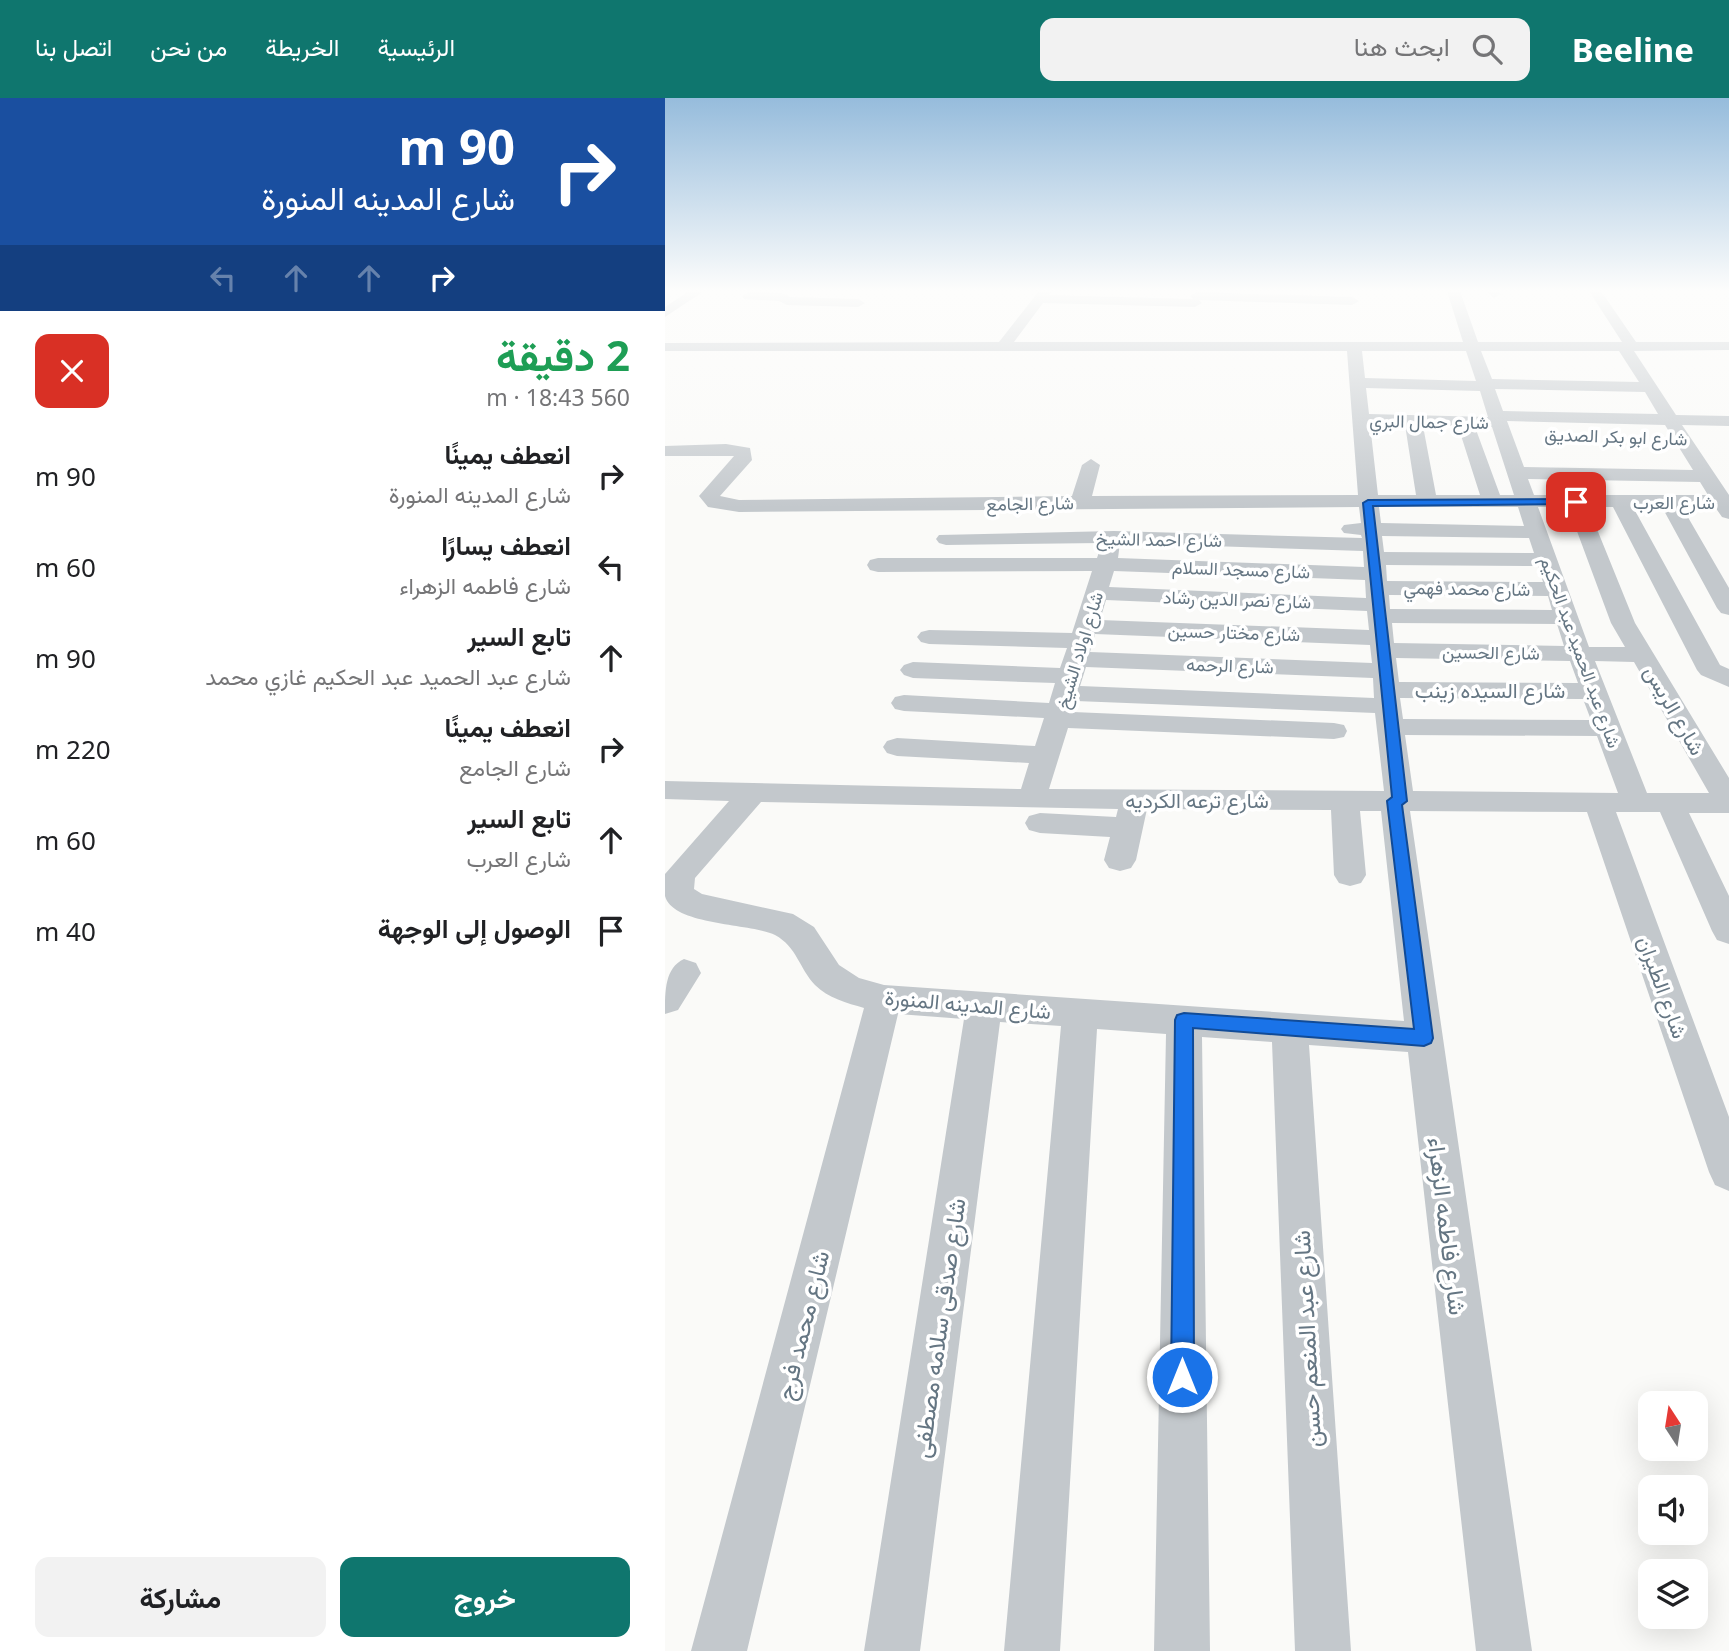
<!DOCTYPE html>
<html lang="ar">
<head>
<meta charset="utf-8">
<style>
  :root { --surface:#fff; --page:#f2f2f2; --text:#202124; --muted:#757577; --accent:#0f766e }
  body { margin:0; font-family:"Noto Sans",Vazirmatn,sans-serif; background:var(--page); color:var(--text); direction:rtl; height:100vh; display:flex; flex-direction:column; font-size:26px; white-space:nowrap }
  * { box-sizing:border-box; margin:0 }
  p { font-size:23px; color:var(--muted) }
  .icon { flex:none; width:38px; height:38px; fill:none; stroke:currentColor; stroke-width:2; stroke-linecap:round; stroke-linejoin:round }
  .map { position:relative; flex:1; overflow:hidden; direction:ltr }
  .side { display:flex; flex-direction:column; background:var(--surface); width:665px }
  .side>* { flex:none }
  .banner { background:#1a4fa0; color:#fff; overflow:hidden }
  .needle { width:46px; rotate:348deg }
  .controls { position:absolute; left:973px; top:1293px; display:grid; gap:14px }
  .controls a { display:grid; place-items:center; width:70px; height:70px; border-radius:14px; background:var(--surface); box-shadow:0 7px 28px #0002; font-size:35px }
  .pin { position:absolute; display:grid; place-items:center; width:60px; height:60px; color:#fff; margin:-30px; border-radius:14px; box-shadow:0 4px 10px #0006 }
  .me { position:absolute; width:77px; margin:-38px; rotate:0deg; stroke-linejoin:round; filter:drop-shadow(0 0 5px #0008) }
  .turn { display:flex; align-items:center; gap:24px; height:147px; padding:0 35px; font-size:32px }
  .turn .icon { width:91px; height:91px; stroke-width:2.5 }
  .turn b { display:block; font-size:49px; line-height:60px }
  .lanes { display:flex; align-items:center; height:66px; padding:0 35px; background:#0003; justify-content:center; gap:35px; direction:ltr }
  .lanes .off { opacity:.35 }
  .round { display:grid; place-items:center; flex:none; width:74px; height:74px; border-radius:14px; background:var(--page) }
  .headline { display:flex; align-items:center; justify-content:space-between; height:119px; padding:0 35px }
  h1 { font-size:42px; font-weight:700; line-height:52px; color:#1e9e55 }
  .button { display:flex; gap:14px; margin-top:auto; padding:14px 35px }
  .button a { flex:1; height:80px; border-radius:14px; background:var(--accent); color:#fff; font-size:28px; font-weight:700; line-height:80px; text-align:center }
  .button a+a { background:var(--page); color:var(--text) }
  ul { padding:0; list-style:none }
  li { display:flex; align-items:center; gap:21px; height:91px; padding:0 35px }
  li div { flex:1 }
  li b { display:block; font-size:26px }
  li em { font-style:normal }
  header { display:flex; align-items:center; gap:42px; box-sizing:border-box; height:98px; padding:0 35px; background:var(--accent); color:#fff }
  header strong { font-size:33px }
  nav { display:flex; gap:38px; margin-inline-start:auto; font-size:24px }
  .search { width:490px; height:63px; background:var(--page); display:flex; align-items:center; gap:18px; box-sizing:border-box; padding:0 24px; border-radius:14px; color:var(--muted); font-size:26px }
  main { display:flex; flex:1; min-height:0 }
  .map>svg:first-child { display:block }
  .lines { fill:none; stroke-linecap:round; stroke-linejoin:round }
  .minor { fill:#c3c8cc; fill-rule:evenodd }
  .route { fill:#1a73e8; stroke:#114b97; stroke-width:2 }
  .labels { text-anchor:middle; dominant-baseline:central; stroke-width:7; stroke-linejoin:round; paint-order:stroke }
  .far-street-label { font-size:18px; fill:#657683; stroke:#fff }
  .street-label { font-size:21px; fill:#657683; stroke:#fff }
  .near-street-label { font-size:24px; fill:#657683; stroke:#fff }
</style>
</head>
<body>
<header>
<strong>Beeline</strong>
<div class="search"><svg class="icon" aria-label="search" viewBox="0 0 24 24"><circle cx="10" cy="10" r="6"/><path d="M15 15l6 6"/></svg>ابحث هنا</div>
<nav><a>الرئيسية</a><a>الخريطة</a><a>من نحن</a><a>اتصل بنا</a></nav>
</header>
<main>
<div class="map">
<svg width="1064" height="1553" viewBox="0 0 1064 1553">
  <rect width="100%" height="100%" fill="#fafaf8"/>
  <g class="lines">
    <path class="minor" d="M24,193h15l-39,26v-10z
      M374,193h12l-2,4 144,4 -3,-3 7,-4 155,5 7,4 -7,4 -153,-5 3,3 -7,4 -152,-4 -29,39h449l-16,-51h13l18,51h144l-33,-51h12l35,51h93v8l-95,1 42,64 53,1v10l-47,-1 47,70v24l-7,-2 -7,-10h-33l47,81v27l-8,-2 -4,-5 -55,-101h-29l87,158 9,4v18l-28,-12 -4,-5 -84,-163h-25l47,116 94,155v35h-40l40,83v48l-12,-4 -5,-9 -52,-119h-44l113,305v74l-14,-6 -6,-13 -122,-360 -177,-1 122,840h-56l-68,-599 -99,-7 42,606h-56l-23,-609 -70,-5 8,614h-56l12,-617 -69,-5 -37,622h-56l57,-625 -61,-4 -80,629h-56l100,-632 -66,-5 -151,637h-56l173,-643c-17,-5 -36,-10 -49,-23 -16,-17 -18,-38 -40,-50 -24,-12 -102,-9 -110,-39 0,-6 0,-16 0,-22l64,-73 -64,-2v-18l356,8 8,-26 -132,-7 -10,-3 -4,-6 4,-6 10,-3 138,8 9,-28 -140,-7 -9,-2 -4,-6 4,-6 9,-2 145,8 6,-20 -142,-5 -9,-3 -4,-5 4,-5 9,-3 147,6 7,-20 -138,-4 -8,-2 -4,-5 4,-5 8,-2 143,3 20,-62 -214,1 -8,-2 -3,-5 3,-5 8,-2h219l5,-15 -156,2 -7,-2 -3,-4 3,-4 175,-4 248,7 -1,-3 -17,-2 -3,-4 3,-4 17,-2 -2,-16 -620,5 -31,-5 -9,-11 35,-40h-69v-10l61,-2 24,4 2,12 -32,36 19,4 333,-4 10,-31 9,-6 9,6 -8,31 266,-1 -11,-144h-682v-8l334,-1zM697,253h104l10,30 -111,-3zM816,253h138l20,31 -147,-3zM701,290l114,3 8,26 -119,-3zM830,291l150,3 13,22 -155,-3zM842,323l158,4 28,45 -169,-3zM705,326l35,1 11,70h-38zM758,328h35l22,69h-44zM810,329h17l22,68h-14zM863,381l172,3 8,13h-174zM714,409h139l6,19 -143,-3zM873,409h30l43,116 14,24h-36zM717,438l147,2 5,15 -150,-1zM455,445l243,8 1,16 -246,-9zM721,467l152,1 5,16 -156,-1zM449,473l251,9 1,18 -257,-11zM724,497l159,1 4,14 -162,-1zM441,502l261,11 2,19 -269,-10zM727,525l165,1 7,22 -170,-3zM430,536l275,11 2,18 -282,-11zM731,560l174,3 8,22 -179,-1zM930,563l39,1 75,131h-62zM421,569l287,11 1,20 -294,-12zM735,600l183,1 8,21 -188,-1zM411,603l299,12 9,78 -335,-2 19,-61 266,11 10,-2 3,-6 -3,-6 -10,-2 -261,-11zM740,637l192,1 21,57 -205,-2zM96,704l357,7 -2,8 -76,-4 -11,3 -4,7 4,7 11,3 70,4 -6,23 5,8 11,3 11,-3 5,-8 11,-51 184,1 3,65 5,8 11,3 11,-3 5,-8 -6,-64h21l23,210 -520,-36 -25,-7 -20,-13 -25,-38 -21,-13 -91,-20 -8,-5 1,-11z
      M820,193h13l3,3 -7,4z
      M84,194l33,1 8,4 68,2 7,4 -7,4 -71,-2 -8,-4 -35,-2 -2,-3z
      M19,861l12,4 5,10 -23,37 -13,4c0,-24 0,-46 19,-55z"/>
  </g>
  <linearGradient id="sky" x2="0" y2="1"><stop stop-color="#96bcdc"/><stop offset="0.47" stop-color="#fdfdfc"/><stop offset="1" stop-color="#fdfdfc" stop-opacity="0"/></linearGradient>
  <rect width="1064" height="410" fill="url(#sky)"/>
  <path class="route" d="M911,401h4v5l-207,2 34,295 -5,4 31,233 -2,5 -7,3 -231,-18 1,349 -3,8 -9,4 -8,-4 -3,-8 4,-357 2,-5 7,-2 230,16 -27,-228 5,-4 -29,-294 5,-3z"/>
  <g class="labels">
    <g class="far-street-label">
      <text transform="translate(764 323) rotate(1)">شارع جمال البري</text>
      <text transform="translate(951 338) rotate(2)">شارع ابو بكر الصديق</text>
      <text x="1009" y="404">شارع العرب</text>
      <text transform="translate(365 405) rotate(-1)">شارع الجامع</text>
      <text transform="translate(494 441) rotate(1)">شارع احمد الشيخ</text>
      <text transform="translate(576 471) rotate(2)">شارع مسجد السلام</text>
      <text transform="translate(802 490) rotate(1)">شارع محمد فهمي</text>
      <text transform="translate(572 501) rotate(2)">شارع نصر الدين رشاد</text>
      <text transform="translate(569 534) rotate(2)">شارع مختار حسين</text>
      <text transform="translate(414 552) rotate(-73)">شارع اولاد الشيخ</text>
      <text transform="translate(826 554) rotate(1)">شارع الحسين</text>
      <text transform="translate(916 554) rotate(70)">شارع عبد الحميد عبد الحكيم</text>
      <text transform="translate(565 567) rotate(2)">شارع الرحمه</text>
    </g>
    <g class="street-label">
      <text x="825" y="592">شارع السيده زينب</text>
      <text transform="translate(1010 612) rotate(60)">شارع الريس</text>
      <text x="532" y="702">شارع ترعه الكرديه</text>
      <text transform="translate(998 889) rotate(70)">شارع الطيران</text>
      <text transform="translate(303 906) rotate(5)">شارع المدينه المنورة</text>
    </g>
    <g class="near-street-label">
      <text transform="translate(783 1128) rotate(83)">شارع فاطمه الزهراء</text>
      <text transform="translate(137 1227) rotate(-76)">شارع محمد فرج</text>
      <text transform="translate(273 1230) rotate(-82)">شارع صدقى سلامه مصطفى</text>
      <text transform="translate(641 1241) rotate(-93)">شارع عبد المنعم حسن</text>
    </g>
  </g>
</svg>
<div class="controls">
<a><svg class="needle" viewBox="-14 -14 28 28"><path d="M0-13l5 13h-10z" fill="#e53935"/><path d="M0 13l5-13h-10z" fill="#757577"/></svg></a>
<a><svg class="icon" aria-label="sound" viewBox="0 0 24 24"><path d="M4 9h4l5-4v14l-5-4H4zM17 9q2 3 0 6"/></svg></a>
<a><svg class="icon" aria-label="layers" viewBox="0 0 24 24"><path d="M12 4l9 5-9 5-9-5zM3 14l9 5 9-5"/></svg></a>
</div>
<div class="pin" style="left:911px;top:404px;background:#d93025"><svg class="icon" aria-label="arrive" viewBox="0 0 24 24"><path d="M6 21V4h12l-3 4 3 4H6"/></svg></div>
<svg class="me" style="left:517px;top:1279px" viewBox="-20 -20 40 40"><circle r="17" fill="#1a73e8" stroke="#fff" stroke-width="3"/><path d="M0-11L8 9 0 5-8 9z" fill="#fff"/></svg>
</div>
<section class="side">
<div class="banner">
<div class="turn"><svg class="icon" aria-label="right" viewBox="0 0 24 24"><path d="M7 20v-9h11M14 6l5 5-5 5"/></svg><div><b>90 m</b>شارع المدينه المنورة</div></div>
<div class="lanes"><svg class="icon off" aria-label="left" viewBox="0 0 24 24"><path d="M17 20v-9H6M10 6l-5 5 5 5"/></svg><svg class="icon off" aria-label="ahead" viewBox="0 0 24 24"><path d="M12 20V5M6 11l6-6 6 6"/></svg><svg class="icon off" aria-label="ahead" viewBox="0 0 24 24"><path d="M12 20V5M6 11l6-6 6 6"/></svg><svg class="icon" aria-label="right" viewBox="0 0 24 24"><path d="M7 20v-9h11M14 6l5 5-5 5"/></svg></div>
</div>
<div class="headline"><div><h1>2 دقيقة</h1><p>560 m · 18:43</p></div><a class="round" style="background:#d93025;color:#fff"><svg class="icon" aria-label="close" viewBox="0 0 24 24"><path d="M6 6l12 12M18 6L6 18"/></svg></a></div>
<ul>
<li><svg class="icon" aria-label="right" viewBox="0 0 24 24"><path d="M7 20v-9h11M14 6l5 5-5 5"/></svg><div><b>انعطف يمينًا</b><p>شارع المدينه المنورة</p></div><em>90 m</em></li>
<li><svg class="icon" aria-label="left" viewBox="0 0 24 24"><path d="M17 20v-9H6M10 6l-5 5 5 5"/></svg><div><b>انعطف يسارًا</b><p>شارع فاطمه الزهراء</p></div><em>60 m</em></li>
<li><svg class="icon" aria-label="ahead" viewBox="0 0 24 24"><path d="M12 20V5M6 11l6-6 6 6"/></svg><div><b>تابع السير</b><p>شارع عبد الحميد عبد الحكيم غازي محمد</p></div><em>90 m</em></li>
<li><svg class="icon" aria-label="right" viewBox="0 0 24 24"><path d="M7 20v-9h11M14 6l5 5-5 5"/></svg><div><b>انعطف يمينًا</b><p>شارع الجامع</p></div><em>220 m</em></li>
<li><svg class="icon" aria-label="ahead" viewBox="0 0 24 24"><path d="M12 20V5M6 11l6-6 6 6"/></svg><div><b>تابع السير</b><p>شارع العرب</p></div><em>60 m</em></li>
<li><svg class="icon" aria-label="arrive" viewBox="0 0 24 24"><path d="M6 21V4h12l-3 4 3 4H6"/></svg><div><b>الوصول إلى الوجهة</b></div><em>40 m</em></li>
</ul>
<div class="button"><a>خروج</a><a>مشاركة</a></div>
</section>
</main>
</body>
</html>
